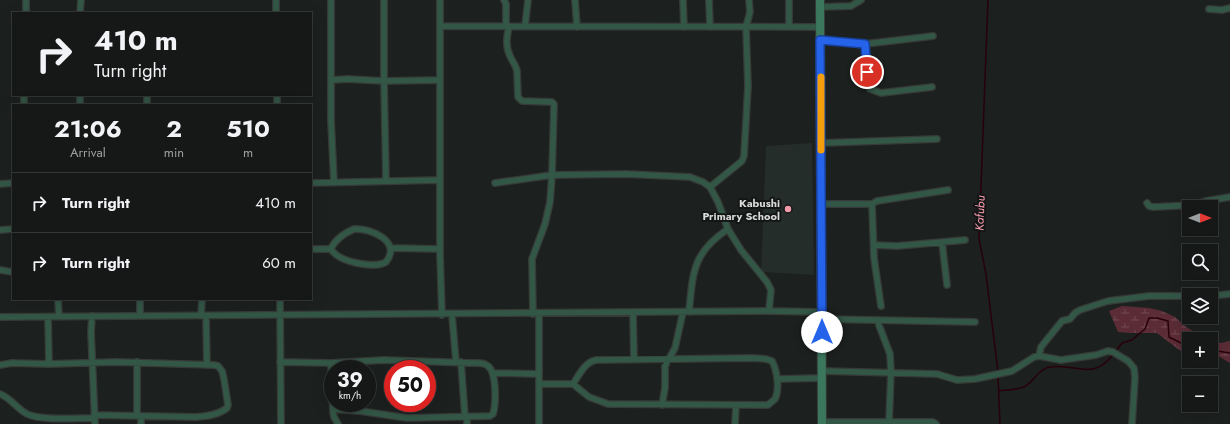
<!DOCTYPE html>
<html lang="en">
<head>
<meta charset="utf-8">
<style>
  :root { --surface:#151816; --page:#222523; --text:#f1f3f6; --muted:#9da0a1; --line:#343735 }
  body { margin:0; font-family:Jost,sans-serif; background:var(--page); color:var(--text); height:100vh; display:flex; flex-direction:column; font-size:15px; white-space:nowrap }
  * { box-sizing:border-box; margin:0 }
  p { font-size:13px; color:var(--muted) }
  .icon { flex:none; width:22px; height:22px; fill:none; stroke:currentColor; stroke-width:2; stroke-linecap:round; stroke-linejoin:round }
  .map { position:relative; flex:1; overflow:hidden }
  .details { position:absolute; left:12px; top:104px; width:300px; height:196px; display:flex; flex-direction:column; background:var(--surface); border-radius:0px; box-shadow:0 4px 16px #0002,0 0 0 1px var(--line) }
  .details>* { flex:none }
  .top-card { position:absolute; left:12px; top:12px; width:300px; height:84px; border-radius:0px; box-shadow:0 4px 16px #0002,0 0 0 1px var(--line); background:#151816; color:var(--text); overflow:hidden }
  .needle { width:26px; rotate:90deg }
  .tools { position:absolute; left:1182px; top:200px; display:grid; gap:8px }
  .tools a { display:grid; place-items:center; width:36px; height:36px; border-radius:0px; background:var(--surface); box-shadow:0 4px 16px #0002,0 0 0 1px var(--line); font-size:20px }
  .speed { position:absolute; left:324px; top:360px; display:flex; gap:8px; font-size:20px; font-weight:700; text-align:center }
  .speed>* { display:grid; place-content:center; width:52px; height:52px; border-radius:50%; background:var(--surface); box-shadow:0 4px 16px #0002,0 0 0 1px var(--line); line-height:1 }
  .speed small { font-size:10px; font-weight:400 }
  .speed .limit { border:6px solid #d22; background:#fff; color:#111 }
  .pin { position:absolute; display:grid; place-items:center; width:34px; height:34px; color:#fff; margin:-17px; border:2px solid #fff; border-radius:50%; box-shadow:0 1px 4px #0007 }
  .me { position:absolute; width:44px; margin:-22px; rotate:0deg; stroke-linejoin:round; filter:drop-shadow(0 0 3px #0008) }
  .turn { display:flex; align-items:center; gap:14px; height:84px; padding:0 16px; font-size:18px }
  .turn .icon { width:52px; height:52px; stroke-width:2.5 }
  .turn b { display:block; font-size:28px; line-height:34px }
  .eta { display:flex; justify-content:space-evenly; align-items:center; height:68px; text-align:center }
  .eta b { font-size:24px; font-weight:700; line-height:28px }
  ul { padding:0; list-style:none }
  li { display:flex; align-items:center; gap:12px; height:60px; padding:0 16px; border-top:1px solid var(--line) }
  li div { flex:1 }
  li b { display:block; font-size:15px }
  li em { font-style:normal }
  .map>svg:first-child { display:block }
  .built { fill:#242d29 }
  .wetland { fill:url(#wetland-marsh) }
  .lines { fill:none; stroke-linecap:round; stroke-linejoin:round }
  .stream { stroke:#27010b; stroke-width:1.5 }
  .minor-casing { stroke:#363a38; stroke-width:8 }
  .secondary-casing { stroke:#363a38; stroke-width:10 }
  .minor { stroke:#335747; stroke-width:5.5 }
  .secondary { stroke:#3b775d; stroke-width:8 }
  .route-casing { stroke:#184099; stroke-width:10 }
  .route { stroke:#2563eb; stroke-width:7 }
  .slow { stroke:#f59e0b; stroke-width:7 }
  .poi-dot { fill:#f39aaa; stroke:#131615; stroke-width:1.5 }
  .labels { text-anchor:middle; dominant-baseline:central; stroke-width:4; stroke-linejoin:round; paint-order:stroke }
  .poi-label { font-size:11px; font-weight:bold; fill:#d8dbd9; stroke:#131615; text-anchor:end }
  .water-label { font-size:12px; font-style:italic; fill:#fea0b2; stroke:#131615 }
</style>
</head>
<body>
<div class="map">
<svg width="1230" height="424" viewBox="0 0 1230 424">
  <defs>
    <pattern id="wetland-marsh" width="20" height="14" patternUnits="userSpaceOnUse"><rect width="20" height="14" fill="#5b2c36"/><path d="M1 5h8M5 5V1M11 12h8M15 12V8" fill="none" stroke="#724a52"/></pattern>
  </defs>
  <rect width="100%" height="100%" fill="#1c201e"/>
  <path class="built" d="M812,143l2,132 -53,-3 5,-126z"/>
  <path class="wetland" d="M1122,306l27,2 13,3 13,6 11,10 21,12h-18v17l-11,-7 -21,-16h-26l-13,-1 -9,-21z
    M1230,341v22l-10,-6h-9v-15l10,1z"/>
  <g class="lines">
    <path class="stream" d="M988,0l-9,239 7,35 12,98
      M1211,350l19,3
      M1116,351l6,-8 10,-3 13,-11 4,-11h8l11,3 1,16 20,10
      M998,376l2,48
      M999,391c8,-1 17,-1 25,-4 10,-5 14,-18 26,-20 26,-4 41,14 62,-11"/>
    <defs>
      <path id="minor" d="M276,0v13
        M331,0v121l3,61
        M384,0v81l2,100
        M440,0v254l2,61
        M504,0l2,4v22
        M575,0l2,27
        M683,0l1,27
        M709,0l1,27
        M820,7l31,-1 10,-6
        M1209,9l13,1 8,-2
        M26,13v-13
        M80,13l1,-13
        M440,26l380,1
        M509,26c-2,10 -4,20 1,30 2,5 6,9 7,15l1,26 4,4 30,1 2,2 -2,71 -2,27 -5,22 -13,35 1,55
        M525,26l3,-26
        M789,27v-27
        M820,40l45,4 68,-8
        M865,44l3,42 2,3 11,4 51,-6
        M331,80l17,-1 36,2 56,-1
        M147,95v10
        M277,95v10
        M24,105v-10
        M80,105v-10
        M821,143l116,-4
        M311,183l129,-3
        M495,183l57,-8 74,-1 64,3 13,5 7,5 8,15 10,27 13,21 26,32 4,8 -2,21
        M0,184l13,-1
        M710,187l32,-26 2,-5 4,-70 -2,-59 4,-15 -1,-12
        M1147,203l2,3 4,1 41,-2 12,-4 24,-4
        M822,204h50l5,-3 71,-11
        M872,204l2,54 7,48
        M354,229c18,-1 48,13 32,33 -12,7 -48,0 -55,-13 4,-10 14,-16 23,-20z
        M0,230l13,-1
        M942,242l5,43
        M875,245l22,1 68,-6
        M391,248l49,1
        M311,249h20
        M0,270l13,2
        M1211,296l19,-2
        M58,299l1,18
        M140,299v17
        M280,299l1,125
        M689,312c4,-39 3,-59 39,-83
        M539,313v111
        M633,313l1,46
        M452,315l4,47
        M92,316l-1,16 4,92
        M201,316l1,-17
        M206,316l1,49
        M0,317l769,-6 53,1
        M48,317l1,47
        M821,319l154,3
        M877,320l13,34 1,18 -2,51
        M1039,356l2,-9 21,-26 8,-2 5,-6 5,-3 28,-9 41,-5h40
        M137,362v54
        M280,362l51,1 53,-3 89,3c5,0 11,-1 15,3 9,7 8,38 5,48l-3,2 -83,2 -47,-7 -27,-2
        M461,362l4,55
        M331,363l2,49 1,5 4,7
        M0,365l12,-2 37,1 67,-2 98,3 4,1 4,5 2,8 4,26 -1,3c-9,7 -20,8 -31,9l-102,-2
        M822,371l115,3 20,6 18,-1 37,-8 22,-14 5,-1 22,4 35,-5 12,-4 5,1 15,9 6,7 1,10 -3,46
        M493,373l46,1
        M777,379l45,-1
        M539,384h34l16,13 19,7 160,1c2,-2 5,-4 7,-6 5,-10 2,-29 -3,-38l-6,-2 -14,-1 -156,2c-11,2 -17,15 -23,24
        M0,394c11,4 17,15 27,20 14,7 51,4 68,4
        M662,405l3,-17v-22l10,-18 8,-36
        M141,416v8
        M467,417v7
        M822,422h111l3,2
        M735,424l1,-19"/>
      <path id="secondary" d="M820,0l2,424"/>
    </defs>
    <use href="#minor" class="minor-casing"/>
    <use href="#secondary" class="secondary-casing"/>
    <use href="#minor" class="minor"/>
    <use href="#secondary" class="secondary"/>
  </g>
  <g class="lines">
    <defs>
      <path id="route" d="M822,332l-2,-292 45,4 2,28"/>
    </defs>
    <use href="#route" class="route-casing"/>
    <use href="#route" class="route"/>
    <path class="slow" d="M821,77v73"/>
  </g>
  <circle class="poi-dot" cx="788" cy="209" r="4"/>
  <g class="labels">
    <g class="poi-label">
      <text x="780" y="203">Kabushi<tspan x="780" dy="13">Primary School</tspan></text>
    </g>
    <g class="water-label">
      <text transform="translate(980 213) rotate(-88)">Kafubu</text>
    </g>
  </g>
</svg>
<div class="tools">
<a><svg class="needle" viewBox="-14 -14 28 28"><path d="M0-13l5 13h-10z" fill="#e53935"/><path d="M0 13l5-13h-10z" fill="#9da0a1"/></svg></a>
<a><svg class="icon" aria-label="search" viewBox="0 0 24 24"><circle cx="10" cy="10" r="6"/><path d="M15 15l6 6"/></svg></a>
<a><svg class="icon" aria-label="layers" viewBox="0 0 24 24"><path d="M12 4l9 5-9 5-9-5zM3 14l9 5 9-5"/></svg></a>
<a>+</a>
<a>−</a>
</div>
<div class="speed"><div>39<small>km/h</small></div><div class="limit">50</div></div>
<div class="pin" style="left:867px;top:72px;background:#d93025"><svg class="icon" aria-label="arrive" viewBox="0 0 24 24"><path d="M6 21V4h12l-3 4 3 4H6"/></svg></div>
<svg class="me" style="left:822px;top:332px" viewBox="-20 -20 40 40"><circle r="19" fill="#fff"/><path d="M0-13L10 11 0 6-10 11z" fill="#2563eb"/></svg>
<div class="top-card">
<div class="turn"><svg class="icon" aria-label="right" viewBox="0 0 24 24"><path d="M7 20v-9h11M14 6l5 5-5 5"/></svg><div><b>410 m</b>Turn right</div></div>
</div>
<section class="details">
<div class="eta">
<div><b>21:06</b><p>Arrival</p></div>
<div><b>2</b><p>min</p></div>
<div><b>510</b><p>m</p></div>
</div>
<ul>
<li><svg class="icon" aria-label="right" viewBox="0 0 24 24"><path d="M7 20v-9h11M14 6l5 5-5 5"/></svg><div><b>Turn right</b></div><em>410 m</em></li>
<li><svg class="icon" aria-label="right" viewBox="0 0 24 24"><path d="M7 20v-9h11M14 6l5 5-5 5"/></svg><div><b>Turn right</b></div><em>60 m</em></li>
</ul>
</section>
</div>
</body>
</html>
